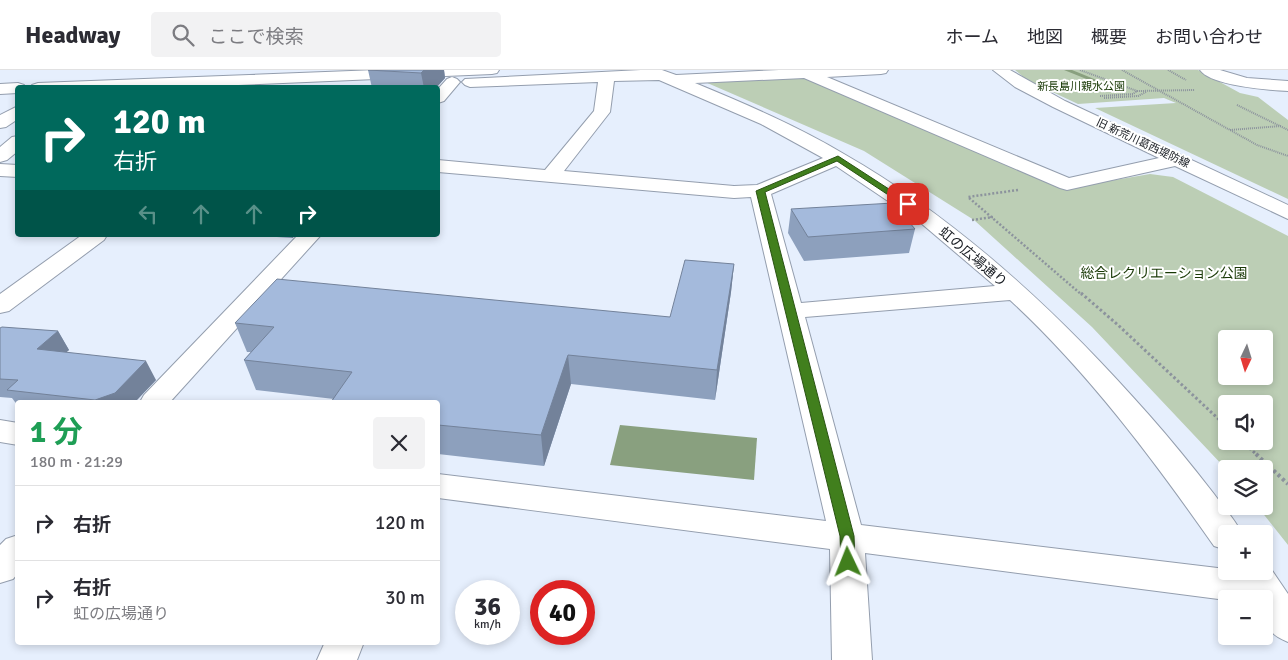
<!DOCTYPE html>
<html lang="ja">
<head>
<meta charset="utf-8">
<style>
  :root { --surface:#fff; --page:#f2f2f3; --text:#2b2b33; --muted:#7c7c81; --line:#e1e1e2 }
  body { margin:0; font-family:Signika,"Noto Sans JP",sans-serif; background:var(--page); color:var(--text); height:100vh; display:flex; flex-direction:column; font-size:19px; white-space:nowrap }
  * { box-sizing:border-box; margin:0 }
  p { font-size:16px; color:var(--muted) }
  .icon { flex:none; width:28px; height:28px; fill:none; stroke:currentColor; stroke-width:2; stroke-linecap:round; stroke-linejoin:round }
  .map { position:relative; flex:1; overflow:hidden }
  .drawer { position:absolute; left:15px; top:330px; width:425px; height:245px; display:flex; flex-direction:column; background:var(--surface); border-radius:5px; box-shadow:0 2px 8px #0003 }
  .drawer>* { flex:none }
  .guide { position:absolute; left:15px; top:15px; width:425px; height:152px; border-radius:5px; box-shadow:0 2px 8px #0003; background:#00695c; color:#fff; overflow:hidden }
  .needle { width:32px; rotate:184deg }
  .fabs { position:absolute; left:1218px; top:260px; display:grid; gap:10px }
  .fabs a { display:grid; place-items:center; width:55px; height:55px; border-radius:5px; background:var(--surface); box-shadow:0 2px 8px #0003; font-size:25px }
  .speed { position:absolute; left:455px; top:510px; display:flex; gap:10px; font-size:25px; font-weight:700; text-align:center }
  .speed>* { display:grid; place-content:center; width:65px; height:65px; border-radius:50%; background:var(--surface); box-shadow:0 2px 8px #0003; line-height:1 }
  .speed small { font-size:12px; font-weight:400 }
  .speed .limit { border:8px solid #d22; background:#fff; color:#111 }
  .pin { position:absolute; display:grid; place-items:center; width:42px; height:42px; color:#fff; margin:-21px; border-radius:10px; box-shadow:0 2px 8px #0006 }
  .me { position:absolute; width:55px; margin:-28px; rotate:358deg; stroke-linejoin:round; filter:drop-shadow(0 0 4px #0008) }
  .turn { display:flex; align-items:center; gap:18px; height:105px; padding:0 15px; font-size:22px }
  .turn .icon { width:65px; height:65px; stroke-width:2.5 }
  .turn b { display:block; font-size:35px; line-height:42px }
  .lanes { display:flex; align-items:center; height:48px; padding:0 15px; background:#0003; justify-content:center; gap:25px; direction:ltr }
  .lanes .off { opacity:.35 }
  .round { display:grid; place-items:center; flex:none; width:52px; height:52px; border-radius:5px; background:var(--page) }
  .headline { display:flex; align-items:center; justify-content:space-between; height:85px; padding:0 15px }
  h1 { font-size:30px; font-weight:700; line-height:38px; color:#1e9e55 }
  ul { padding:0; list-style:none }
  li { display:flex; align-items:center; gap:15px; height:75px; padding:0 15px; border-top:1px solid var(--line) }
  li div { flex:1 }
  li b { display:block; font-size:19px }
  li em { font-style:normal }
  header { display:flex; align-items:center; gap:30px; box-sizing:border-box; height:70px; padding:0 25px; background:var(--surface); border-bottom:1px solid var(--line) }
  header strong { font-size:24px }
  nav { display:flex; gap:28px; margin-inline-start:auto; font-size:18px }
  .search { width:350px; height:45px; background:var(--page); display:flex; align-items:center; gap:12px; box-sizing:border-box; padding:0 18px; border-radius:5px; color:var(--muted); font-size:19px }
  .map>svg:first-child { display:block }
  .green { fill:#bcceb5; fill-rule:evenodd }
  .water { fill:#89a07f }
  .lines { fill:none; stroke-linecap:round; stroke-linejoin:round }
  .stream { fill:#89a07f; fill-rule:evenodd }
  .minor-casing { stroke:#949eae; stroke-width:2 }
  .path-far3 { stroke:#8c939d; stroke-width:2; stroke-dasharray:1 1; stroke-linecap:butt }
  .path-far2 { stroke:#8c939d; stroke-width:2.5; stroke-dasharray:2 2; stroke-linecap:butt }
  .path-far1 { stroke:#8c939d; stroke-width:3; stroke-dasharray:2.5 2.5; stroke-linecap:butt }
  .path { stroke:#8c939d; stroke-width:4; stroke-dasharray:3 3; stroke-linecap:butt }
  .minor { fill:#fff; fill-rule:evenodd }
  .wall { fill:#8da0bd }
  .shaded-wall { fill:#73829a }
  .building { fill:#a4badc; stroke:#73829a }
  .route { fill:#417f1d; stroke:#2a5313 }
  .labels { text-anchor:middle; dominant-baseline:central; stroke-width:4; stroke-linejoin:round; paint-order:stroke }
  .far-park-label { font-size:11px; fill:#183805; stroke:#fff }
  .far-street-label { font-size:11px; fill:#181c22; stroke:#fff }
  .street-label { font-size:14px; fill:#181c22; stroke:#fff }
  .park-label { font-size:14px; fill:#183805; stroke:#fff }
</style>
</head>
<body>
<header>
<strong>Headway</strong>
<div class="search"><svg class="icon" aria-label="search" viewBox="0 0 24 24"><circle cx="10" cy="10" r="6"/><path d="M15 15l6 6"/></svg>ここで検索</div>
<nav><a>ホーム</a><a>地図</a><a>概要</a><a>お問い合わせ</a></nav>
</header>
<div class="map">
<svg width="1288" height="590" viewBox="0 0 1288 590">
  <rect width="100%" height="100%" fill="#e6effd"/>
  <path class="green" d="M1015,0h183l42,23 18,4 30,23v79l-193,-91 81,-5 -12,-5 -86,6 -51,-24z
    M804,3l264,115 82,-14 23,3 115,59v309l-31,-39h7v-37h-38l-134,-142 -118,-107 -110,-69 -159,-69zM1226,269h38v37h-38zM1226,334h38v37h-38z"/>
  <path class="water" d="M620,355l137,13 -3,42 -144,-15z"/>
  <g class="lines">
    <path class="stream" d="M1064,0h8l32,13 -5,1z"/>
    <defs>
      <path id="minor" d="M377,0h122l-2,3 -5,1 -324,14h-138l2,-3 6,-2z
        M641,0h21l14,5 103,-5h109l-2,3 -5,1 -54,3 242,101 90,-20 -106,-51 -38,-20 -22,-17h17l55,31 223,104v14l-113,-53 -108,24 -7,-2 -256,-110 -109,5c51,21 102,43 149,71 117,67 217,161 305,261 23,26 44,52 65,79 9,13 21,25 28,40h-16v16l-12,-4c-61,-87 -126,-174 -204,-246l-205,17 56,208 365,44v2h38v-9l3,1 21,31v48c-23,-9 -24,-20 -24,-43l-38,1 -361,-47 7,107h-40l-2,-111 -392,-51v-24l388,47 -75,-324 -17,1 -296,-26v-12l107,10 49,-59 4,-29 -128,5 -5,-2 -3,-3 3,-3zM659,10l102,44 62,34 -66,27 -23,1 -170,-15 46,-59 4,-31zM836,96l86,58 73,62 -194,17 -30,-109z
        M1200,0h20l27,8 41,3v10c-19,-1 -77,-5 -88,-21z
        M452,7l5,2 3,3 -16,19 -6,2v-14l9,-10z
        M18,13l6,2 2,3h-8v5l-18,1v-10z
        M18,36v13l-12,8 -6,1v-13z
        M18,66v15l-11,9 -7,2v-15l12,-10z
        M0,94l18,1v12l-18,-1z
        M82,165h25l-3,5 -95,71 -9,2v-19z
        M298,165h23l-151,167h-30l4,-7z
        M0,350l18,3v22l-18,-3z
        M18,465v38l-5,6 -13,4v-38l6,-6z
        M325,572h39l-7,18h-40z"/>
    </defs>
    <use href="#minor" class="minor-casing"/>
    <path class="path-far3" d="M1080,0l57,21
      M1122,0l135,75 31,11
      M1168,0l18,10
      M1100,26l33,-2 4,-3 58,-1
      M1104,28l34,-2 8,-4
      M1237,35l51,25
      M1230,60l51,-4"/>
    <path class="path-far2" d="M1018,120l-50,7 114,98
      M972,150l21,-3"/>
    <path class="path-far1" d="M1081,223l37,32 108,101
      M1242,371l15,14"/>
    <path class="path" d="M1256,384l32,30"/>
    <use href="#minor" class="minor"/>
  </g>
  <path class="wall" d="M368,0h76l1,8 -9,10h-64z
    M791,139l124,20 -6,24 -105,8 -16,-28z
    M248,165h49l-5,3z
    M734,194l-3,28 -16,108 -144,-16 -27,82 -106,-12v-52l-104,-3 -78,-9 -12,-30 7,-8h-4l-12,-29 435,-6z
    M0,258l58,3 11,19 -3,2 90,28 -21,22h-117v4l-6,-8 -12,-1z"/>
  <path class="shaded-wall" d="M424,0h20l1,8 -9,10h-12l-3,-15z
    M291,165h6l-5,3z
    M734,194l-3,28 -16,108 2,-30z
    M58,261l11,19 -20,18 -12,-19z
    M568,285l3,29 -27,82 -3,-31z
    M146,291l10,19 -21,22h-39l-1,-2z"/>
  <path class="building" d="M368,0h56l-3,3z
    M893,133l22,26 -107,8 -17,-28z
    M685,190l49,4 -17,106 -149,-15 -27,80 -103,-10v-23h-107l21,-30 -108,-12 30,-33 -39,-4 42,-44 393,38z
    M2,257l56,4 -21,18 109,12 -31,32 -20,7 -88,-10 11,-10 -18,-1v-51z"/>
  <path class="route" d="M838,86l74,48 -7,2 -68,-45 -72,31 89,344 1,26 -2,4 -5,2 -5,-2 -2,-4 -1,-26 -84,-345z"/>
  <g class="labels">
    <g class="far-park-label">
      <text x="1081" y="16">新長島川親水公園</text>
    </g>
    <g class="far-street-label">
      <text transform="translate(1143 73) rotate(25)">旧 新荒川葛西堤防線</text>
    </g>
    <g class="street-label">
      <text transform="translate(973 187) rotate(40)">虹の広場通り</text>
    </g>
    <g class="park-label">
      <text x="1164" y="203">総合レクリエーション公園</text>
    </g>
  </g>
</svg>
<div class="fabs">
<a><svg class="needle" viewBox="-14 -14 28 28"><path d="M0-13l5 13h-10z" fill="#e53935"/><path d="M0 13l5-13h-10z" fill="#7c7c81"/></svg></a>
<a><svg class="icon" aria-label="sound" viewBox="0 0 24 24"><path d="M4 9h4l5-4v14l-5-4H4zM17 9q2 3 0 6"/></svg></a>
<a><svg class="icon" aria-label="layers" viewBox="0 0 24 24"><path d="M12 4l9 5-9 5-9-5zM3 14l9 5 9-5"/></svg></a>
<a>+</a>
<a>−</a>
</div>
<div class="speed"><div>36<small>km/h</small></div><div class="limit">40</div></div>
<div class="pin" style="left:908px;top:134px;background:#d93025"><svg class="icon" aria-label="arrive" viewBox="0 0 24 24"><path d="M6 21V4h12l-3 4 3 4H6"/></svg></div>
<svg class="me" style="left:848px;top:492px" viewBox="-20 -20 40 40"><path d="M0-17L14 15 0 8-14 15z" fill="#417f1d" stroke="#fff" stroke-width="4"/></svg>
<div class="guide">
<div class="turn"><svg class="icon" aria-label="right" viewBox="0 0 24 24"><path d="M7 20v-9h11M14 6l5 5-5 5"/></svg><div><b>120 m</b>右折</div></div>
<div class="lanes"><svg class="icon off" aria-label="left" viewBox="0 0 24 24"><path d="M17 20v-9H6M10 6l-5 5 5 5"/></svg><svg class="icon off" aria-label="ahead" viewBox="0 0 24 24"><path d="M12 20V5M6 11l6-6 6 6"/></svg><svg class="icon off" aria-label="ahead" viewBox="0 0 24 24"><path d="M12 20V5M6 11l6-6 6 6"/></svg><svg class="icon" aria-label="right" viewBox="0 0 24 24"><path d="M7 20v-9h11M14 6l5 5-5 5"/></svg></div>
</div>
<section class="drawer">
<div class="headline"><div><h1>1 分</h1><p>180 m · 21:29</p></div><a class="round"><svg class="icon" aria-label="close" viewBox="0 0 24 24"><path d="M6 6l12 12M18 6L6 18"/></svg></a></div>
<ul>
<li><svg class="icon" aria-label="right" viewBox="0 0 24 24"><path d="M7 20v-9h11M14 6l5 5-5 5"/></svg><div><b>右折</b></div><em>120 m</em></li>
<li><svg class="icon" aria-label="right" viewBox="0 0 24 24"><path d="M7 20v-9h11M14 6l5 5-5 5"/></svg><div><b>右折</b><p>虹の広場通り</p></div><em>30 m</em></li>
</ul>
</section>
</div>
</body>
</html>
